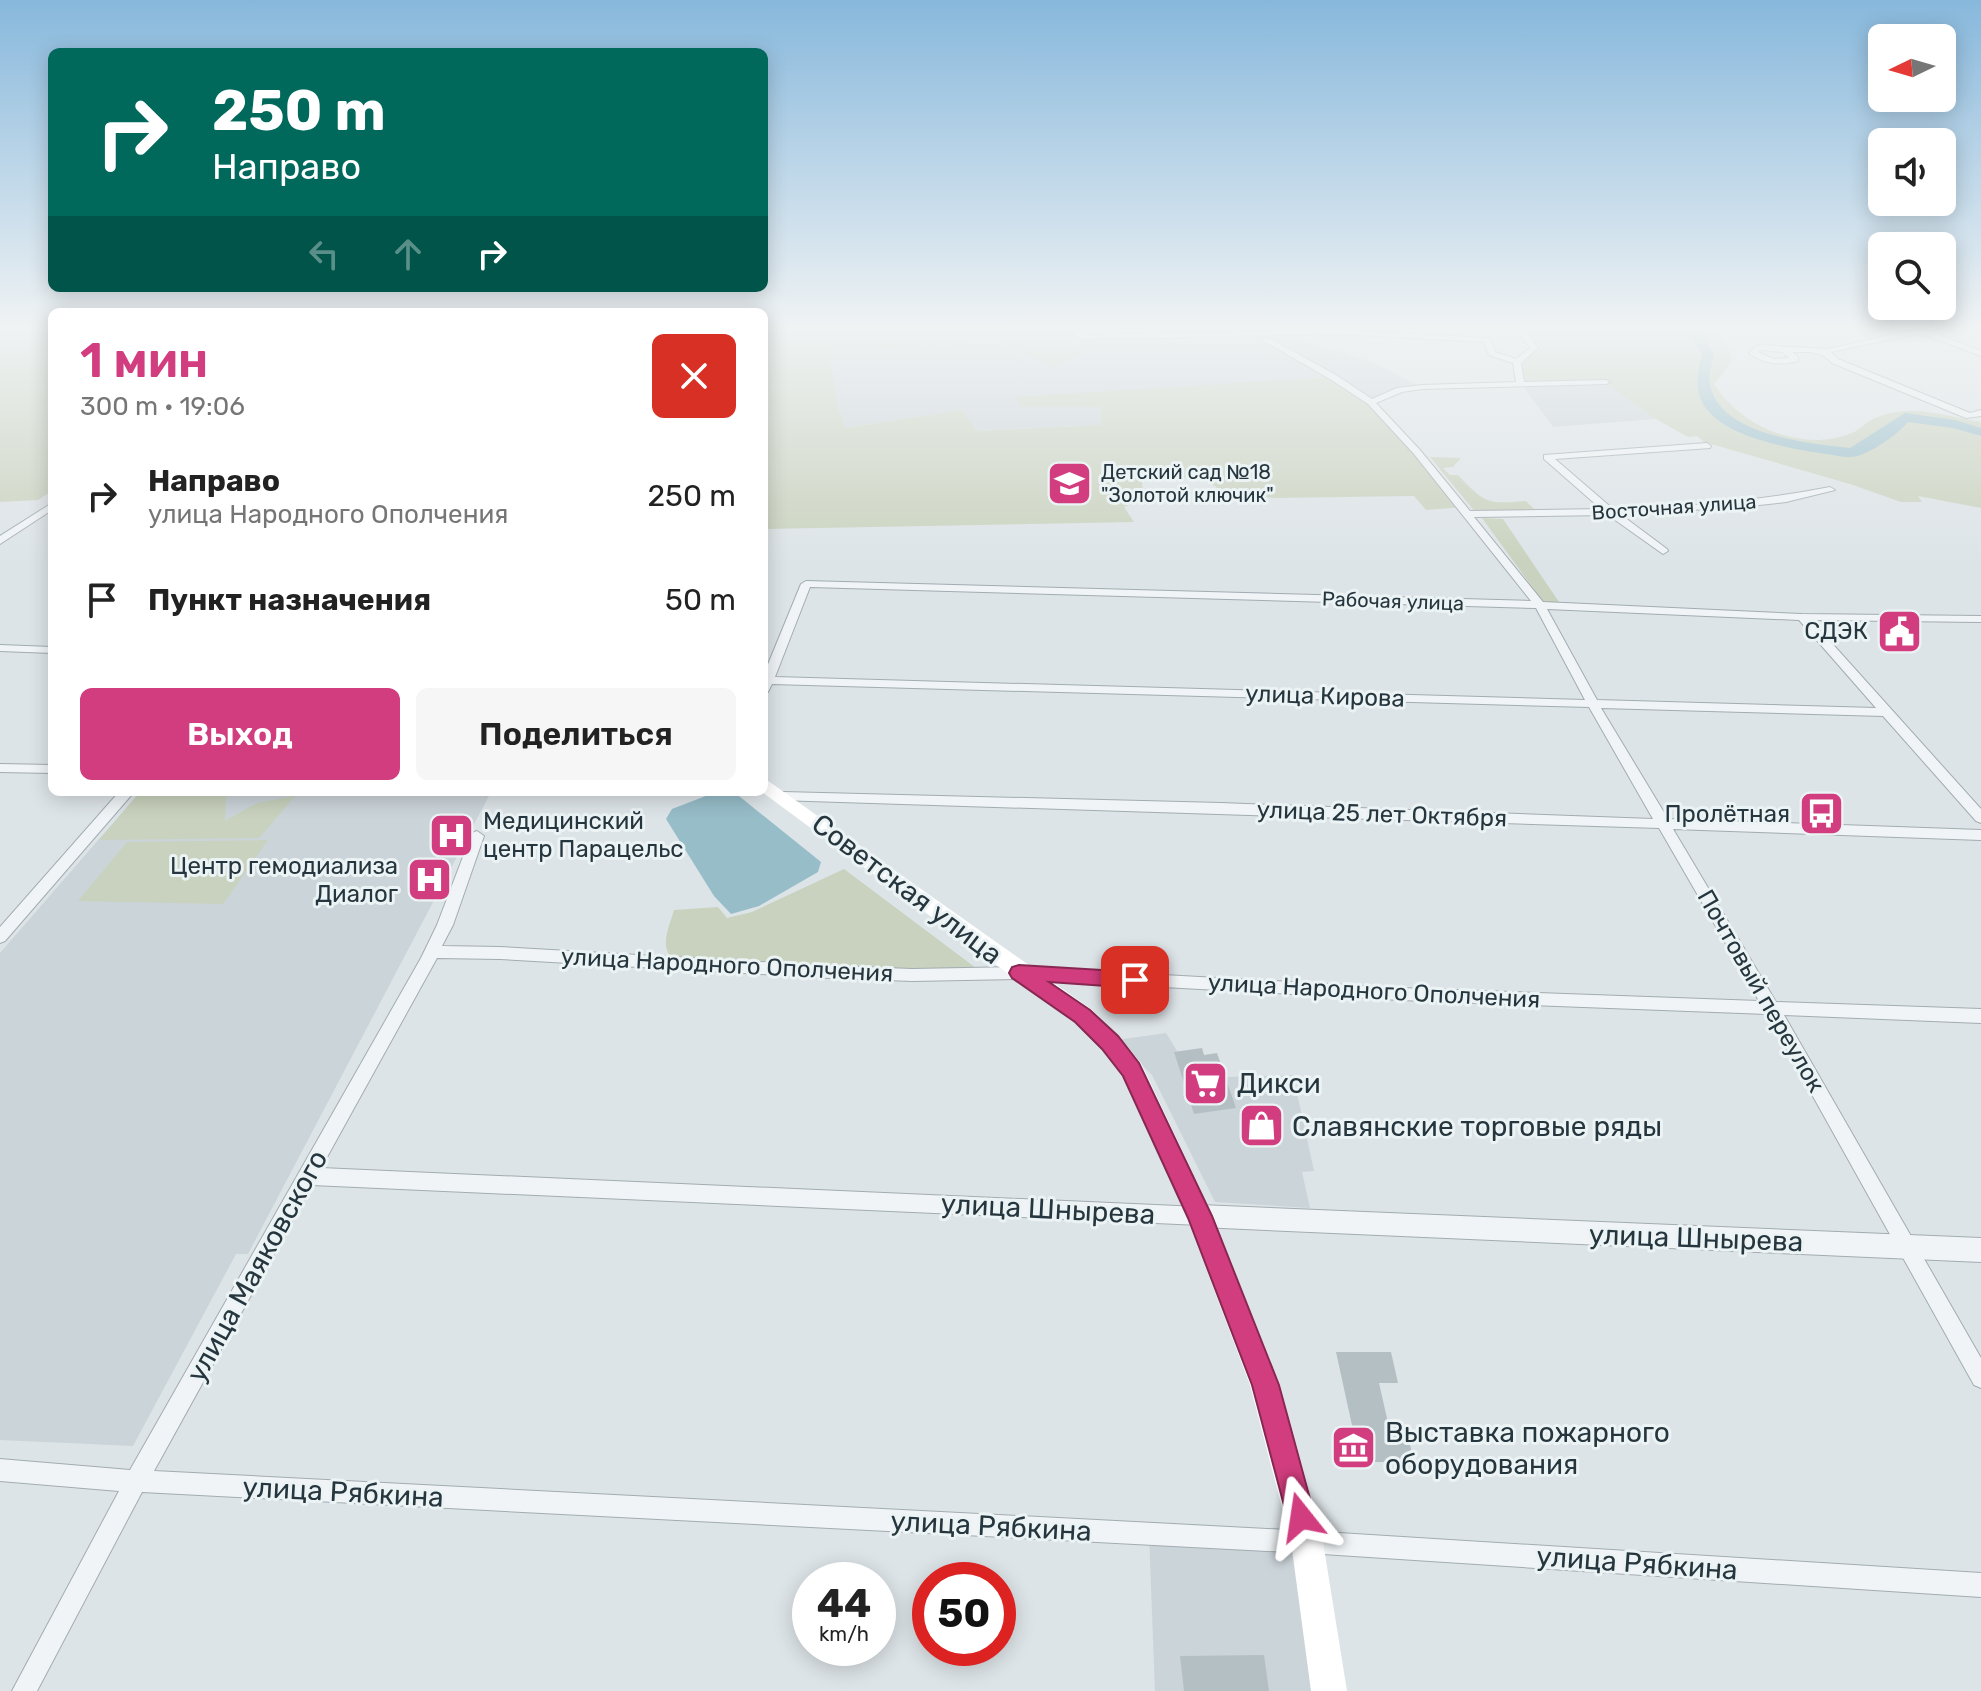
<!DOCTYPE html>
<html lang="ru">
<head>
<meta charset="utf-8">
<style>
  :root { --surface:#fff; --page:#f6f6f6; --text:#222; --muted:#767676; --accent:#d13d7e }
  body { margin:0; font-family:Rubik,sans-serif; background:var(--page); color:var(--text); height:100vh; display:flex; flex-direction:column; font-size:30px; white-space:nowrap }
  * { box-sizing:border-box; margin:0 }
  p { font-size:26px; color:var(--muted) }
  .icon { flex:none; width:44px; height:44px; fill:none; stroke:currentColor; stroke-width:2; stroke-linecap:round; stroke-linejoin:round }
  .map { position:relative; flex:1; overflow:hidden }
  .drawer { position:absolute; left:48px; top:308px; width:720px; height:488px; display:flex; flex-direction:column; background:var(--surface); border-radius:12px; box-shadow:0 4px 20px #0003 }
  .drawer>* { flex:none }
  .banner { position:absolute; left:48px; top:48px; width:720px; height:244px; border-radius:12px; box-shadow:0 4px 20px #0003; background:#00695c; color:#fff; overflow:hidden }
  .needle { width:52px; rotate:265deg }
  .tools { position:absolute; left:1868px; top:24px; display:grid; gap:16px }
  .tools a { display:grid; place-items:center; width:88px; height:88px; border-radius:12px; background:var(--surface); box-shadow:0 4px 20px #0003; font-size:40px }
  .speed { position:absolute; left:792px; top:1562px; display:flex; gap:16px; font-size:40px; font-weight:700; text-align:center }
  .speed>* { display:grid; place-content:center; width:104px; height:104px; border-radius:50%; background:var(--surface); box-shadow:0 4px 20px #0003; line-height:1 }
  .speed small { font-size:20px; font-weight:400 }
  .speed .limit { border:12px solid #d22; background:#fff; color:#111 }
  .pin { position:absolute; display:grid; place-items:center; width:68px; height:68px; color:#fff; margin:-34px; border-radius:16px; box-shadow:0 4px 12px #0006 }
  .me { position:absolute; width:88px; margin:-44px; rotate:345deg; stroke-linejoin:round; filter:drop-shadow(0 0 6px #0008) }
  .turn { display:flex; align-items:center; gap:28px; height:168px; padding:0 32px; font-size:36px }
  .turn .icon { width:104px; height:104px; stroke-width:2.5 }
  .turn b { display:block; font-size:56px; line-height:68px }
  .lanes { display:flex; align-items:center; height:76px; padding:0 32px; background:#0003; justify-content:center; gap:40px; direction:ltr }
  .lanes .off { opacity:.35 }
  .round { display:grid; place-items:center; flex:none; width:84px; height:84px; border-radius:12px; background:var(--page) }
  .summary { display:flex; align-items:center; justify-content:space-between; height:136px; padding:0 32px }
  h1 { font-size:48px; font-weight:600; line-height:60px; color:var(--accent) }
  .action { display:flex; gap:16px; margin-top:auto; padding:16px 32px }
  .action a { flex:1; height:92px; border-radius:12px; background:var(--accent); color:#fff; font-size:32px; font-weight:600; line-height:92px; text-align:center }
  .action a+a { background:var(--page); color:var(--text) }
  ul { padding:0; list-style:none }
  li { display:flex; align-items:center; gap:24px; height:104px; padding:0 32px }
  li div { flex:1 }
  li b { display:block; font-size:30px }
  li em { font-style:normal }
  .map>svg:first-child { display:block }
  .built { fill:#cbd4d9 }
  .green { fill:#c9d2be }
  .water { fill:#97bdc9 }
  .lines { fill:none; stroke-linecap:round; stroke-linejoin:round }
  .river { fill:#97bdc9; fill-rule:evenodd }
  .building { fill:#b4bfc4 }
  .minor-casing { stroke:#a2acb1; stroke-width:2 }
  .tertiary-casing { stroke:#a2acb1; stroke-width:2 }
  .minor { fill:#f0f4f6; fill-rule:evenodd }
  .tertiary { fill:#f0f4f6; fill-rule:evenodd }
  .secondary { fill:#fff; fill-rule:evenodd }
  .route { fill:#d13d7e; stroke:#882852; stroke-width:2 }
  .labels { text-anchor:middle; dominant-baseline:central; stroke-width:6; stroke-linejoin:round; paint-order:stroke }
  .far-poi-label { font-size:20px; fill:#26363e; stroke:#ecf3f5; text-anchor:start }
  .far-street-label { font-size:20px; fill:#26363e; stroke:#ecf3f5 }
  .poi-label { font-size:24px; fill:#26363e; stroke:#ecf3f5; text-anchor:end }
  .street-label { font-size:24px; fill:#26363e; stroke:#ecf3f5 }
  .near-street-label { font-size:28px; fill:#26363e; stroke:#ecf3f5 }
  .near-poi-label { font-size:28px; fill:#26363e; stroke:#ecf3f5; text-anchor:start }
</style>
</head>
<body>
<div class="map">
<svg width="1981" height="1691" viewBox="0 0 1981 1691">
  <rect width="100%" height="100%" fill="#dde4e7"/>
  <path class="built" d="M1282,333l91,30 49,24 -22,3 -29,12 -292,4 23,1 1,18 -127,6 -13,-21 -119,18 -6,-19 -9,-57 167,-11 58,27 54,-31z
    M1606,383l50,36 -103,8 -31,-42z
    M140,792h351l-243,462h-12l-103,192 -133,-6v-487z
    M1166,1033l16,26 42,22h3l-2,-4 68,-2 21,96 -12,1 8,36 -95,-6 -63,-127 -35,-35z
    M1149,1535l158,7 22,149h-174z"/>
  <path class="green" d="M0,328h52v163l-14,9 -38,2z
    M764,328h309l35,9 -54,31 -58,-27 -167,11 9,57 7,19 118,-18 13,21 126,-6 -1,-18h-79l-5,-10 316,-20 38,25 92,105 -37,3 -12,-14 -139,2 -55,-6c-8,-17 -61,-17 -78,-11l1,12 6,4 -25,10 10,15 -370,7z
    M1519,328h187l18,12 9,20 -19,24c28,44 89,69 138,49 8,-3 13,-10 21,-14 8,-4 25,-8 35,-8 23,-1 50,7 73,11v86l-63,-12 4,6h-21l-51,-18 -146,-42 -7,-6 -9,1 -32,-18 -51,-36 -85,1 -3,-22 17,-15z
    M1430,457l31,1 -8,9 -10,1 7,7h8c28,29 28,29 68,26l8,8 -58,4z
    M1482,518l21,1 56,83h-16z
    M140,792h105l-19,5 -1,24 32,-18 38,-7 -36,42 -160,2z
    M268,840l-45,64 -145,-3 49,-59z
    M844,869l136,102 -305,-9c-17,-15 -6,-34 -1,-52l44,-3 9,11 25,-6z"/>
  <path class="water" d="M716,792h18l87,70 -3,10 -59,34 -28,8 -17,-18 -48,-77 6,-10z"/>
  <g class="lines">
    <path class="river" d="M1676,328l22,3 16,23c-2,10 -6,21 -4,31 11,51 98,58 140,63l55,-35 50,7 26,8v8l-28,-8 -45,-6c-11,13 -34,29 -51,34 -9,3 -22,-1 -31,-2 -36,-6 -105,-16 -124,-52 -8,-16 -4,-31 0,-48l-12,-17z"/>
  </g>
  <path class="building" d="M1202,1048l2,7 13,-2 19,55 -42,6 -20,-62z
    M1336,1352h55l7,31h-19l10,44h17l8,35h-54z
    M1264,1655l5,36h-85l-4,-35z"/>
  <g class="lines">
    <defs>
      <path id="minor" d="M1065,328h9l10,7 255,-5 148,8 4,2 4,12 21,7 14,-11 -15,-20h8l15,20 -17,15 3,19 82,-2 4,2 -4,2 -184,5 -20,3 -26,11 44,47 50,61 131,-2 -57,-50v-4l163,-12 4,3 -1,2 -155,11 58,50c73,-2 145,-8 217,-22l5,3 -49,12 -45,5 -121,7 47,35 1,2 -5,3 -55,-39 -134,2 69,85 259,12 179,2v6l-170,-2 170,189v14l-5,-2 -93,-105 -282,-8 67,111 313,11v10l-308,-11 103,173 205,7v14l-197,-8 197,343v30l-7,-3 -207,-371 -367,-14 -381,-21 -107,2 -81,-3 -331,-19 -63,-1 -116,210 879,39 7,3 2,6 -2,6 -7,3 -888,-40 -158,286 1153,60 674,42v24l-674,-44 -1165,-61 -105,199h-25l107,-200 -119,-10v-22l130,11 291,-512 16,-33 35,-92 5,-2 7,5 -31,89 -11,21 58,1 331,19 81,3 107,-2 381,21 359,13 -100,-173 -881,-28 -2,-3 7,-5 438,11 432,16 -64,-112 -817,-23 -4,8 -4,1v-19l37,-90 5,-3 725,20 -117,-147 -46,-50 -38,-25 -68,-39 7,-2 67,37 36,24 25,-11 25,-3 94,-3 -3,-19 -24,-8 -5,-13 -145,-8 -257,5zM810,587l726,21 49,92 -810,-23zM1547,609l252,11 77,88 -279,-8z
        M1923,328h15l-9,3 52,20v5l-61,-23 -89,19 7,7 132,54 11,-3v6l-15,2 -134,-55c-12,-13 -23,-11 -40,-11l6,5v4c-18,5 -34,3 -49,-8l9,-8 69,4zM1760,350l22,2 7,6 -15,1 -16,-7z
        M52,503v7l-52,34v-8z
        M0,645l52,2v6l-52,-2z
        M0,764l52,1v8l-52,-1z
        M119,792h15l-129,149 -5,2v-16z"/>
      <path id="tertiary" d="M1200,1205l781,33v24l-781,-35 -8,-3 -4,-8 4,-8z"/>
    </defs>
    <use href="#minor" class="minor-casing"/>
    <use href="#tertiary" class="tertiary-casing"/>
    <use href="#minor" class="minor"/>
    <use href="#tertiary" class="tertiary"/>
    <path class="secondary" d="M764,778l327,231 27,26 23,28 72,153 67,169 43,157 24,149h-36l-20,-149 -41,-157 -63,-167 -64,-141 -21,-28 -27,-26 -313,-231z"/>
  </g>
  <linearGradient id="sky" x2="0" y2="1"><stop stop-color="#87b8dc"/><stop offset="0.58" stop-color="#f0f3f4"/><stop offset="1" stop-color="#f0f3f4" stop-opacity="0"/></linearGradient>
  <rect width="1981" height="565" fill="url(#sky)"/>
  <path class="route" d="M1019,965l116,7 7,2 3,6 -3,6 -7,2 -86,-6 41,28 28,26 21,27 73,153 67,169 36,132 -4,11 -10,4 -11,-4 -38,-143 -64,-167 -65,-142 -21,-27 -27,-27 -63,-44 -3,-5 3,-6z"/>
  <defs>
    <symbol id="school-square" viewBox="-11 -11 22 22"><rect x="-9" y="-9" width="18" height="18" rx="4" fill="#d13d7e" stroke="#ecf3f5"/><path d="M0-5L7-2L0 1L-7-2ZM-4 1L0 2.5L4 1V4Q0 6-4 4Z" fill="#fff"/></symbol>
    <symbol id="civic-square" viewBox="-11 -11 22 22"><rect x="-9" y="-9" width="18" height="18" rx="4" fill="#d13d7e" stroke="#ecf3f5"/><path d="M-.6-6.5H3V-4.5H.6V-3L4-1V1h2V6H-6V1h2V-1L-.6-3ZM-1.2 2.5V6h2.4V2.5Z" fill="#fff"/></symbol>
    <symbol id="bus-square" viewBox="-11 -11 22 22"><rect x="-9" y="-9" width="18" height="18" rx="4" fill="#d13d7e" stroke="#ecf3f5"/><path d="M-5-6H5V4H4V6H2V4H-2V6H-4V4H-5ZM-3.5-4V0h7V-4ZM-3.5 1.2v1.5H-2V1.2ZM2 1.2v1.5H3.5V1.2Z" fill="#fff"/></symbol>
    <symbol id="hospital-square" viewBox="-11 -11 22 22"><rect x="-9" y="-9" width="18" height="18" rx="4" fill="#d13d7e" stroke="#ecf3f5"/><path d="M-5-5h3v3.5h4V-5h3V5h-3V1.5h-4V5h-3Z" fill="#fff"/></symbol>
    <symbol id="supermarket-square" viewBox="-11 -11 22 22"><rect x="-9" y="-9" width="18" height="18" rx="4" fill="#d13d7e" stroke="#ecf3f5"/><path d="M-6-5.5h2.5l.6 2H6L4.5 2H-2.5L-4.4-4H-6ZM-1.5 3.2a1.3 1.3 0 1 0 .1 0ZM3 3.2a1.3 1.3 0 1 0 .1 0Z" fill="#fff"/></symbol>
    <symbol id="shop-square" viewBox="-11 -11 22 22"><rect x="-9" y="-9" width="18" height="18" rx="4" fill="#d13d7e" stroke="#ecf3f5"/><path d="M-5-2.5h2.3a2.7 3.5 0 0 1 5.4 0H5L5.5 6h-11ZM-1.5-2.5h3a1.5 2.3 0 0 0-3 0Z" fill="#fff"/></symbol>
    <symbol id="museum-square" viewBox="-11 -11 22 22"><rect x="-9" y="-9" width="18" height="18" rx="4" fill="#d13d7e" stroke="#ecf3f5"/><path d="M0-6L6-3V-2H-6V-3ZM-5-1h2V3h-2ZM-1-1h2V3h-2ZM3-1h2V3H3ZM-6 4H6V6H-6Z" fill="#fff"/></symbol>
  </defs>
  <g fill-rule="evenodd">
    <use href="#school-square" x="1044" y="458" width="51" height="51"/>
    <use href="#civic-square" x="1874" y="606" width="51" height="51"/>
    <use href="#bus-square" x="1796" y="788" width="51" height="51"/>
    <use href="#hospital-square" x="426" y="810" width="51" height="51"/>
    <use href="#hospital-square" x="404" y="854" width="51" height="51"/>
    <use href="#supermarket-square" x="1180" y="1058" width="51" height="51"/>
    <use href="#shop-square" x="1236" y="1100" width="51" height="51"/>
    <use href="#museum-square" x="1328" y="1422" width="51" height="51"/>
  </g>
  <g class="labels">
    <g class="far-poi-label">
      <text x="1101" y="472">Детский сад №18<tspan x="1101" dy="23">"Золотой ключик"</tspan></text>
    </g>
    <g class="far-street-label">
      <text transform="translate(1674 507) rotate(-4)">Восточная улица</text>
      <text transform="translate(1393 601) rotate(2)">Рабочая улица</text>
    </g>
    <g class="poi-label">
      <text x="1868" y="631">СДЭК</text>
      <text x="1790" y="814">Пролётная</text>
      <text x="483" y="821" text-anchor="start">Медицинский<tspan x="483" dy="28">центр Парацельс</tspan></text>
      <text x="398" y="866">Центр гемодиализа<tspan x="398" dy="28">Диалог</tspan></text>
    </g>
    <g class="street-label">
      <text transform="translate(1325 696) rotate(2)">улица Кирова</text>
      <text transform="translate(1382 814) rotate(2)">улица 25 лет Октября</text>
      <text transform="translate(727 965) rotate(3)">улица Народного Ополчения</text>
      <text transform="translate(1374 991) rotate(3)">улица Народного Ополчения</text>
      <text transform="translate(1761 991) rotate(60)">Почтовый переулок</text>
    </g>
    <g class="near-street-label">
      <text transform="translate(907 889) rotate(37)">Советская улица</text>
      <text transform="translate(1048 1209) rotate(3)">улица Шнырева</text>
      <text transform="translate(1696 1238) rotate(2)">улица Шнырева</text>
      <text transform="translate(257 1266) rotate(-61)">улица Маяковского</text>
      <text transform="translate(343 1492) rotate(3)">улица Рябкина</text>
      <text transform="translate(991 1526) rotate(3)">улица Рябкина</text>
      <text transform="translate(1637 1563) rotate(4)">улица Рябкина</text>
    </g>
    <g class="near-poi-label">
      <text x="1237" y="1083">Дикси</text>
      <text x="1292" y="1126">Славянские торговые ряды</text>
      <text x="1385" y="1432">Выставка пожарного<tspan x="1385" dy="32">оборудования</tspan></text>
    </g>
  </g>
</svg>
<div class="tools">
<a><svg class="needle" viewBox="-14 -14 28 28"><path d="M0-13l5 13h-10z" fill="#e53935"/><path d="M0 13l5-13h-10z" fill="#767676"/></svg></a>
<a><svg class="icon" aria-label="sound" viewBox="0 0 24 24"><path d="M4 9h4l5-4v14l-5-4H4zM17 9q2 3 0 6"/></svg></a>
<a><svg class="icon" aria-label="search" viewBox="0 0 24 24"><circle cx="10" cy="10" r="6"/><path d="M15 15l6 6"/></svg></a>
</div>
<div class="speed"><div>44<small>km/h</small></div><div class="limit">50</div></div>
<div class="pin" style="left:1135px;top:980px;background:#d93025"><svg class="icon" aria-label="arrive" viewBox="0 0 24 24"><path d="M6 21V4h12l-3 4 3 4H6"/></svg></div>
<svg class="me" style="left:1301px;top:1517px" viewBox="-20 -20 40 40"><path d="M0-17L14 15 0 8-14 15z" fill="#d13d7e" stroke="#fff" stroke-width="4"/></svg>
<div class="banner">
<div class="turn"><svg class="icon" aria-label="right" viewBox="0 0 24 24"><path d="M7 20v-9h11M14 6l5 5-5 5"/></svg><div><b>250 m</b>Направо</div></div>
<div class="lanes"><svg class="icon off" aria-label="left" viewBox="0 0 24 24"><path d="M17 20v-9H6M10 6l-5 5 5 5"/></svg><svg class="icon off" aria-label="ahead" viewBox="0 0 24 24"><path d="M12 20V5M6 11l6-6 6 6"/></svg><svg class="icon" aria-label="right" viewBox="0 0 24 24"><path d="M7 20v-9h11M14 6l5 5-5 5"/></svg></div>
</div>
<section class="drawer">
<div class="summary"><div><h1>1 мин</h1><p>300 m · 19:06</p></div><a class="round" style="background:#d93025;color:#fff"><svg class="icon" aria-label="close" viewBox="0 0 24 24"><path d="M6 6l12 12M18 6L6 18"/></svg></a></div>
<ul>
<li><svg class="icon" aria-label="right" viewBox="0 0 24 24"><path d="M7 20v-9h11M14 6l5 5-5 5"/></svg><div><b>Направо</b><p>улица Народного Ополчения</p></div><em>250 m</em></li>
<li><svg class="icon" aria-label="arrive" viewBox="0 0 24 24"><path d="M6 21V4h12l-3 4 3 4H6"/></svg><div><b>Пункт назначения</b></div><em>50 m</em></li>
</ul>
<div class="action"><a>Выход</a><a>Поделиться</a></div>
</section>
</div>
</body>
</html>
